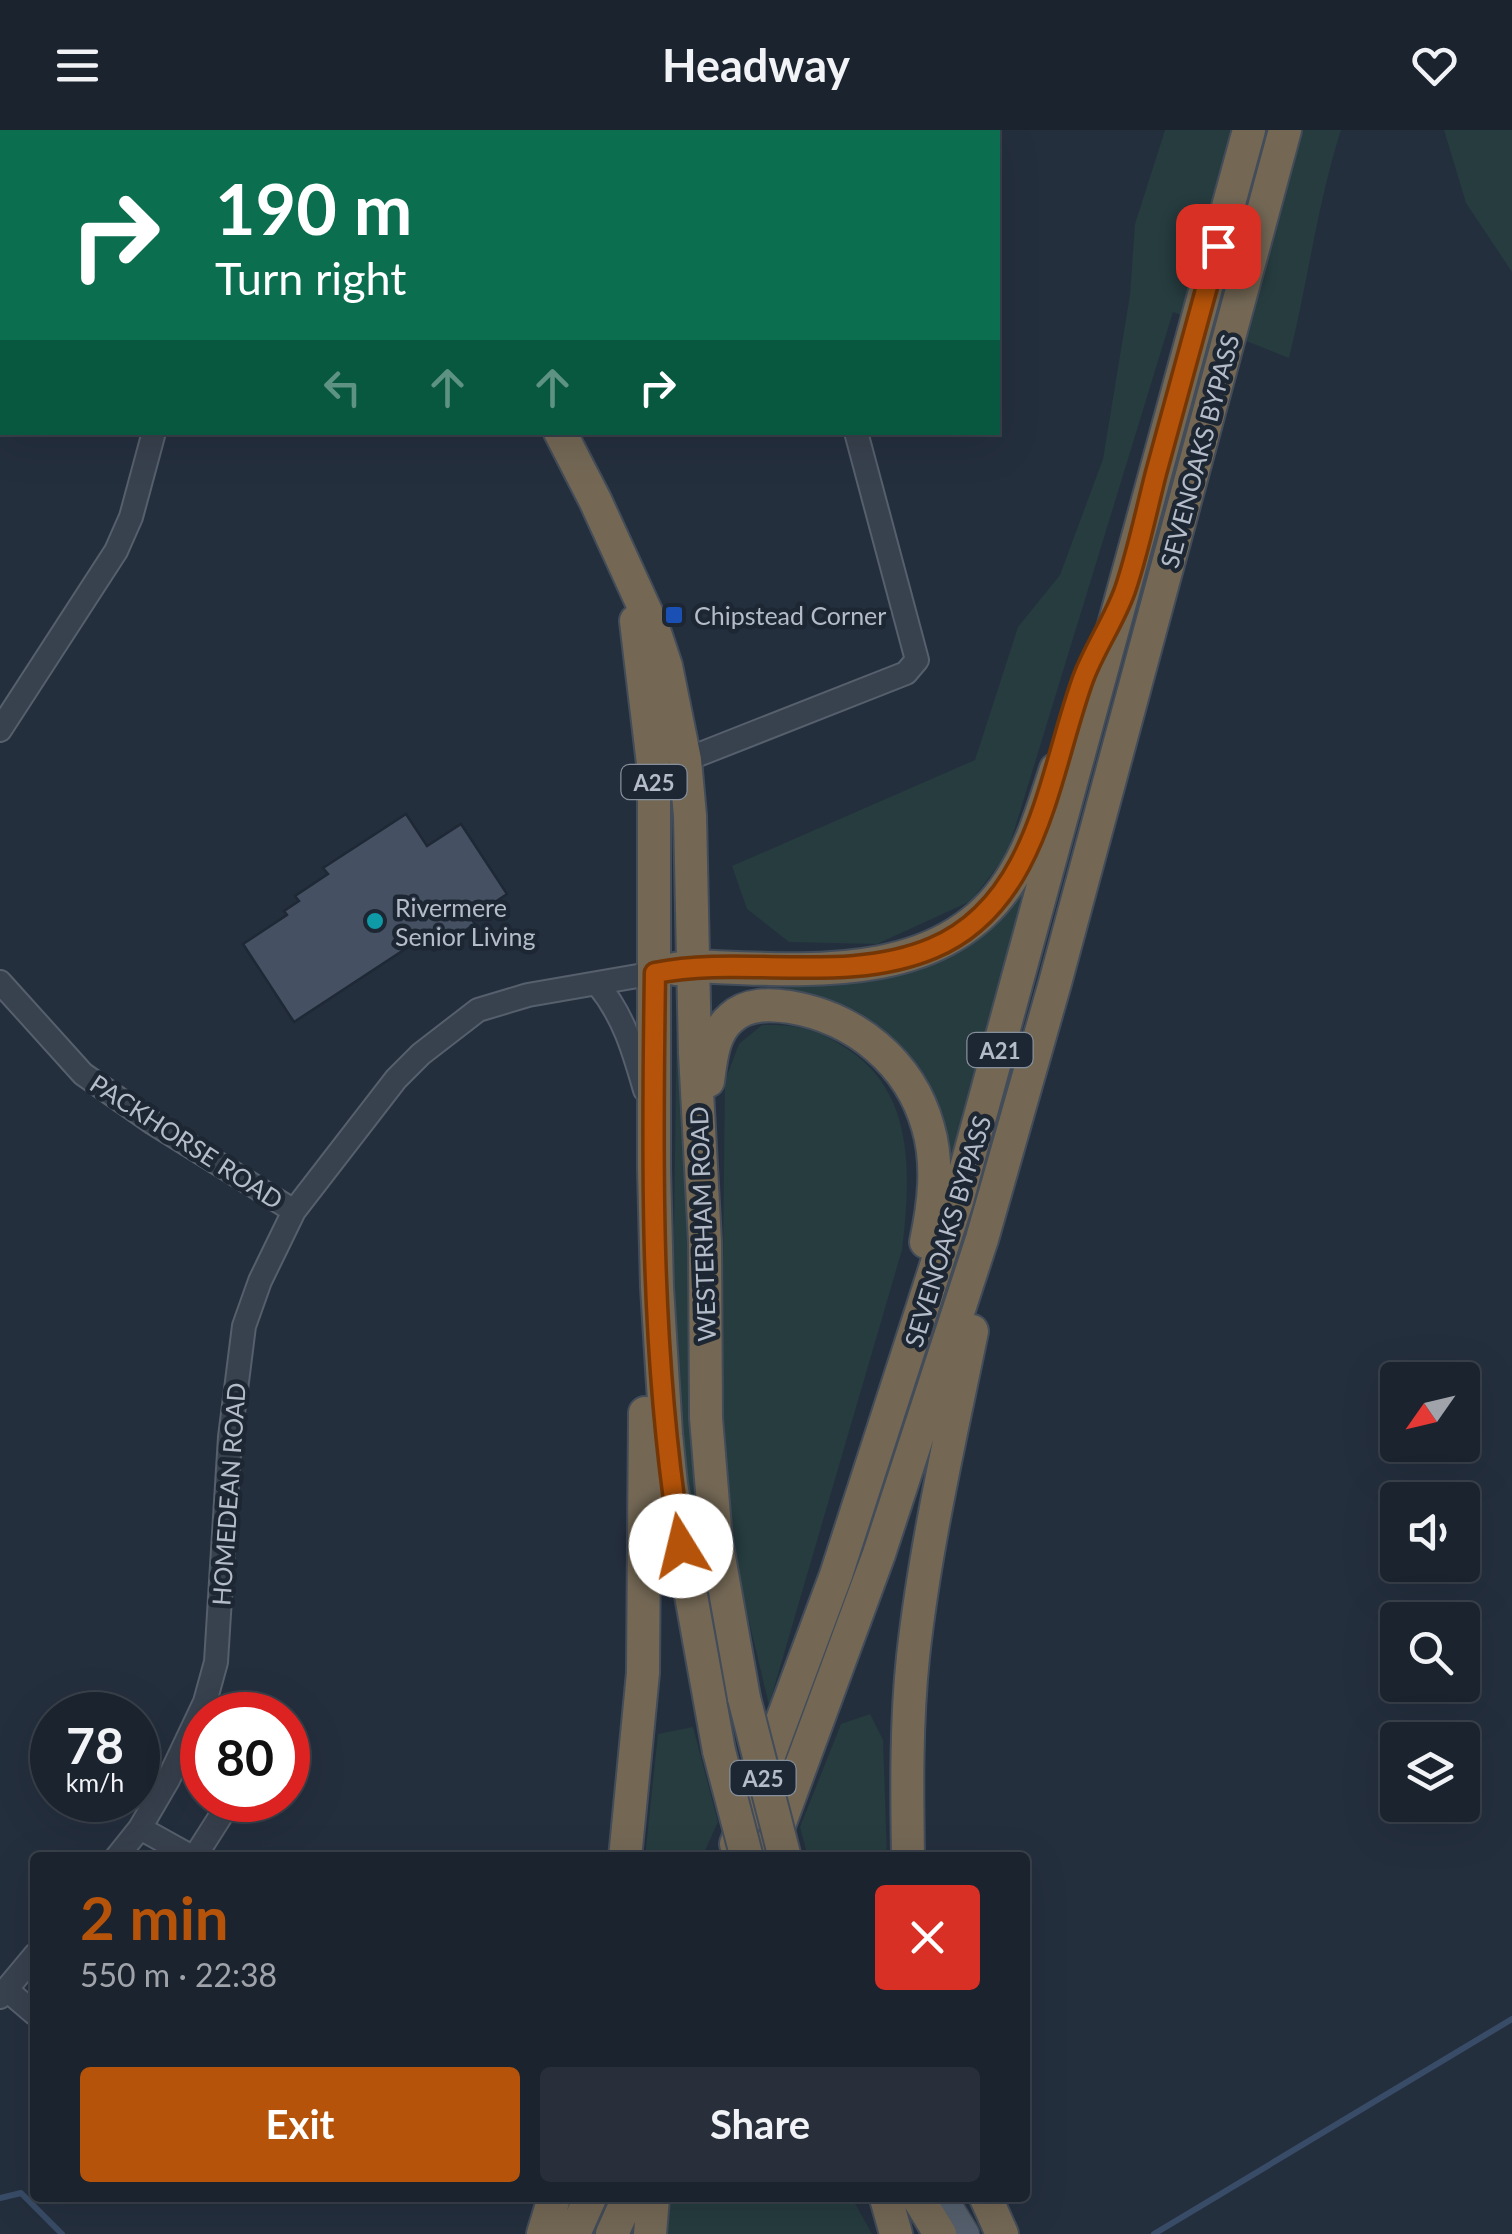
<!DOCTYPE html>
<html lang="en">
<head>
<meta charset="utf-8">
<style>
  :root { --surface:#1b232e; --page:#282f3a; --text:#f1f3f6; --muted:#a0a4aa; --line:#39404a; --accent:#b45309 }
  body { margin:0; font-family:Lato,sans-serif; background:var(--page); color:var(--text); height:100vh; display:flex; flex-direction:column; font-size:38px; white-space:nowrap }
  * { box-sizing:border-box; margin:0 }
  p { font-size:32px; color:var(--muted) }
  .icon { flex:none; width:55px; height:55px; fill:none; stroke:currentColor; stroke-width:2; stroke-linecap:round; stroke-linejoin:round }
  .map { position:relative; flex:1; overflow:hidden }
  .details { position:absolute; left:30px; top:1722px; width:1000px; height:350px; display:flex; flex-direction:column; background:var(--surface); border-radius:10px; box-shadow:0 10px 40px #0002,0 0 0 2px var(--line) }
  .details>* { flex:none }
  .top-card { position:absolute; left:0px; top:0px; width:1000px; height:305px; box-shadow:0 10px 40px #0002,0 0 0 2px var(--line); background:#0b6e4f; color:#fff; overflow:hidden }
  .needle { width:65px; rotate:236deg }
  .buttons { position:absolute; left:1380px; top:1232px; display:grid; gap:20px }
  .buttons a { display:grid; place-items:center; width:100px; height:100px; border-radius:10px; background:var(--surface); box-shadow:0 10px 40px #0002,0 0 0 2px var(--line); font-size:50px }
  .speed { position:absolute; left:30px; top:1562px; display:flex; gap:20px; font-size:50px; font-weight:700; text-align:center }
  .speed>* { display:grid; place-content:center; width:130px; height:130px; border-radius:50%; background:var(--surface); box-shadow:0 10px 40px #0002,0 0 0 2px var(--line); line-height:1 }
  .speed small { font-size:25px; font-weight:400 }
  .speed .limit { border:15px solid #d22; background:#fff; color:#111 }
  .pin { position:absolute; display:grid; place-items:center; width:85px; height:85px; color:#fff; margin:-42px; border-radius:20px; box-shadow:0 5px 15px #0006 }
  .me { position:absolute; width:110px; margin:-55px; rotate:351deg; stroke-linejoin:round; filter:drop-shadow(0 0 8px #0008) }
  .turn { display:flex; align-items:center; gap:35px; height:210px; padding:0 50px; font-size:45px }
  .turn .icon { width:130px; height:130px; stroke-width:2.5 }
  .turn b { display:block; font-size:70px; line-height:85px }
  .lanes { display:flex; align-items:center; height:95px; padding:0 50px; background:#0003; justify-content:center; gap:50px; direction:ltr }
  .lanes .off { opacity:.35 }
  .round { display:grid; place-items:center; flex:none; width:105px; height:105px; border-radius:10px; background:var(--page) }
  .head { display:flex; align-items:center; justify-content:space-between; height:170px; padding:0 50px }
  h1 { font-size:60px; font-weight:700; line-height:75px; color:var(--accent) }
  .button { display:flex; gap:20px; margin-top:auto; padding:20px 50px }
  .button a { flex:1; height:115px; border-radius:10px; background:var(--accent); color:#fff; font-size:40px; font-weight:700; line-height:115px; text-align:center }
  .button a+a { background:var(--page); color:var(--text) }
  header { display:flex; justify-content:space-between; align-items:center; height:130px; padding:0 50px; background:var(--surface); font-size:45px; font-weight:700 }
  .map>svg:first-child { display:block }
  .green { fill:#263c3f }
  .lines { fill:none; stroke-linecap:round; stroke-linejoin:round }
  .stream { stroke:#394c67; stroke-width:6 }
  .building { fill:#455162; stroke:#1f2835; stroke-width:2.5 }
  .minor-casing { stroke:#565f6c; stroke-width:26 }
  .major-casing { stroke:#414a57; stroke-width:31 }
  .highway-casing { stroke:#434c59; stroke-width:36 }
  .minor { stroke:#38414e; stroke-width:22 }
  .major { stroke:#56606e; stroke-width:28 }
  .highway { stroke:#746855; stroke-width:32 }
  .highway-bridge-casing { stroke:#434c59; stroke-width:36; stroke-linecap:butt }
  .highway-bridge { stroke:#746855; stroke-width:32 }
  .route-casing { stroke:#753606; stroke-width:25 }
  .route { stroke:#b45309; stroke-width:18 }
  .transit-dot { fill:#1a4fb4; stroke:#1d2633; stroke-width:4 }
  .culture-dot { fill:#0f9aa8; stroke:#1d2633; stroke-width:4 }
  .labels { text-anchor:middle; dominant-baseline:central; stroke-width:9; stroke-linejoin:round; paint-order:stroke }
  .shield { fill:#1d2633; stroke:#878f9c; stroke-width:2.5 }
  .shield-label { font-size:22px; font-weight:bold; fill:#b4bcc9 }
  .street-label { font-size:25px; fill:#b4bcc9; stroke:#1d2633 }
  .poi-label { font-size:25px; fill:#b4bcc9; stroke:#1d2633; text-anchor:start }
</style>
</head>
<body>
<header><svg class="icon" aria-label="menu" viewBox="0 0 24 24"><path d="M4 6h16M4 12h16M4 18h16"/></svg>Headway<svg class="icon" aria-label="heart" viewBox="0 0 24 24"><path d="M12 20l-8-8c-3-5 5-10 8-4 3-6 11-1 8 4z"/></svg></header>
<div class="map">
<svg width="1512" height="2104" viewBox="0 0 1512 2104">
  <rect width="100%" height="100%" fill="#242f3e"/>
  <path class="green" d="M1165,0h176c-24,75 -33,152 -52,228l-116,-46 -166,542 -36,47 -94,43 -88,-2 -42,-33 -15,-43 243,-106 43,-133 42,-52 43,-116 27,-164 5,-71z
    M1444,0h68v142l-46,-69z
    M1038,735l-92,318 -56,-145 -31,-26 -33,-14 -58,-14c130,-4 194,0 270,-119z
    M677,877h6l10,420 37,268 -6,16 -46,-263 -5,-145z
    M762,895c41,-1 61,6 94,30 60,46 54,127 46,195l-133,455 -32,-134 -16,-133 4,-357 14,-37z
    M870,1584l13,26 4,117h-79l-8,-30 41,-103z
    M693,1597l25,95 -16,35h-57l13,-123z
    M668,2068h184l20,36h-209z"/>
  <g class="lines">
    <path class="stream" d="M0,2068l21,-5 41,41
      M1154,2104l358,-215"/>
  </g>
  <path class="building" d="M406,684l21,32 34,-22 46,70 -36,24 4,6 -41,27 -9,-15 -131,86 -51,-78 44,-29 -3,-4 15,-10 -4,-5 33,-22 -5,-6z"/>
  <g class="lines">
    <defs>
      <path id="minor" d="M49,0l1,2
        M784,0v2
        M0,600l116,-179 15,-34 23,-85
        M675,634l231,-91 11,-13 -61,-228
        M0,852l83,92 70,49 141,88
        M598,855c26,31 36,67 47,105
        M140,1698l54,30
        M116,1728l24,-30 28,-48 37,-78 11,-40 14,-225 14,-111 16,-45 34,-70 102,-132 25,-25 57,-44 50,-15 127,-22
        M194,1728l35,-55
        M7,1860l28,24
        M0,1867l35,-42"/>
      <path id="major" d="M943,2068l22,36"/>
      <path id="highway" d="M401,0l2,2
        M560,302l35,68 58,127 13,39 19,94 5,56 5,237 10,189 1,176 10,122 28,158
        M636,491l18,151v397l3,118 9,147 5,50 48,267
        M675,839l17,-3c108,4 250,20 317,-84 23,-34 34,-74 47,-113
        M708,951c3,-22 5,-48 23,-63 16,-15 39,-14 59,-11 65,11 120,55 138,120 11,37 6,77 -2,115
        M736,1714l100,-269 121,-374 292,-1071
        M625,1728l18,-185 2,-260
        M767,1728l112,-304 103,-315 73,-256 230,-853
        M908,1728c-1,-67 -2,-135 5,-201 12,-110 37,-218 59,-326
        M886,2068l10,36
        M918,2068l22,36
        M986,2068l16,36
        M543,2104l11,-36
        M574,2104l16,-36
        M612,2104l16,-36
        M650,2104l3,-36"/>
    </defs>
    <use href="#minor" class="minor-casing"/>
    <use href="#major" class="major-casing"/>
    <use href="#highway" class="highway-casing"/>
    <use href="#minor" class="minor"/>
    <use href="#major" class="major"/>
    <use href="#highway" class="highway"/>
    <defs>
      <path id="highway-bridge" d="M744,1568l41,160
        M719,1621l28,107"/>
    </defs>
    <use href="#highway-bridge" class="highway-bridge-casing"/>
    <use href="#highway-bridge" class="highway-bridge"/>
  </g>
  <g class="lines">
    <defs>
      <path id="route" d="M681,1416c-31,-189 -29,-382 -26,-573 90,-18 191,12 278,-25 105,-44 116,-175 150,-269 11,-30 31,-58 42,-89 13,-38 21,-78 31,-117 21,-76 41,-152 62,-227"/>
    </defs>
    <use href="#route" class="route-casing"/>
    <use href="#route" class="route"/>
  </g>
  <rect class="transit-dot" x="664" y="475" width="20" height="20" rx="5"/>
  <circle class="culture-dot" cx="375" cy="791" r="10"/>
  <g class="labels">
    <g class="shield">
      <rect x="621.5" y="635" width="65" height="34" rx="8"/>
      <rect x="967.5" y="903" width="65" height="34" rx="8"/>
      <rect x="730.5" y="1631" width="65" height="34" rx="8"/>
    </g>
    <g class="shield-label">
      <text x="654" y="652">A25</text>
      <text x="1000" y="920">A21</text>
      <text x="763" y="1648">A25</text>
    </g>
    <g class="street-label">
      <text transform="translate(1199 321) rotate(-75)">SEVENOAKS BYPASS</text>
      <text transform="translate(187 1011) rotate(33)">PACKHORSE ROAD</text>
      <text transform="translate(702 1094) rotate(-92)">WESTERHAM ROAD</text>
      <text transform="translate(947 1101) rotate(-73)">SEVENOAKS BYPASS</text>
      <text transform="translate(228 1364) rotate(-86)">HOMEDEAN ROAD</text>
    </g>
    <g class="poi-label">
      <text x="694" y="485">Chipstead Corner</text>
      <text x="395" y="777">Rivermere<tspan x="395" dy="29">Senior Living</tspan></text>
    </g>
  </g>
</svg>
<div class="buttons">
<a><svg class="needle" viewBox="-14 -14 28 28"><path d="M0-13l5 13h-10z" fill="#e53935"/><path d="M0 13l5-13h-10z" fill="#a0a4aa"/></svg></a>
<a><svg class="icon" aria-label="sound" viewBox="0 0 24 24"><path d="M4 9h4l5-4v14l-5-4H4zM17 9q2 3 0 6"/></svg></a>
<a><svg class="icon" aria-label="search" viewBox="0 0 24 24"><circle cx="10" cy="10" r="6"/><path d="M15 15l6 6"/></svg></a>
<a><svg class="icon" aria-label="layers" viewBox="0 0 24 24"><path d="M12 4l9 5-9 5-9-5zM3 14l9 5 9-5"/></svg></a>
</div>
<div class="speed"><div>78<small>km/h</small></div><div class="limit">80</div></div>
<div class="pin" style="left:1218px;top:116px;background:#d93025"><svg class="icon" aria-label="arrive" viewBox="0 0 24 24"><path d="M6 21V4h12l-3 4 3 4H6"/></svg></div>
<svg class="me" style="left:681px;top:1416px" viewBox="-20 -20 40 40"><circle r="19" fill="#fff"/><path d="M0-13L10 11 0 6-10 11z" fill="#b45309"/></svg>
<div class="top-card">
<div class="turn"><svg class="icon" aria-label="right" viewBox="0 0 24 24"><path d="M7 20v-9h11M14 6l5 5-5 5"/></svg><div><b>190 m</b>Turn right</div></div>
<div class="lanes"><svg class="icon off" aria-label="left" viewBox="0 0 24 24"><path d="M17 20v-9H6M10 6l-5 5 5 5"/></svg><svg class="icon off" aria-label="ahead" viewBox="0 0 24 24"><path d="M12 20V5M6 11l6-6 6 6"/></svg><svg class="icon off" aria-label="ahead" viewBox="0 0 24 24"><path d="M12 20V5M6 11l6-6 6 6"/></svg><svg class="icon" aria-label="right" viewBox="0 0 24 24"><path d="M7 20v-9h11M14 6l5 5-5 5"/></svg></div>
</div>
<section class="details">
<div class="head"><div><h1>2 min</h1><p>550 m · 22:38</p></div><a class="round" style="background:#d93025;color:#fff"><svg class="icon" aria-label="close" viewBox="0 0 24 24"><path d="M6 6l12 12M18 6L6 18"/></svg></a></div>
<div class="button"><a>Exit</a><a>Share</a></div>
</section>
</div>
</body>
</html>
